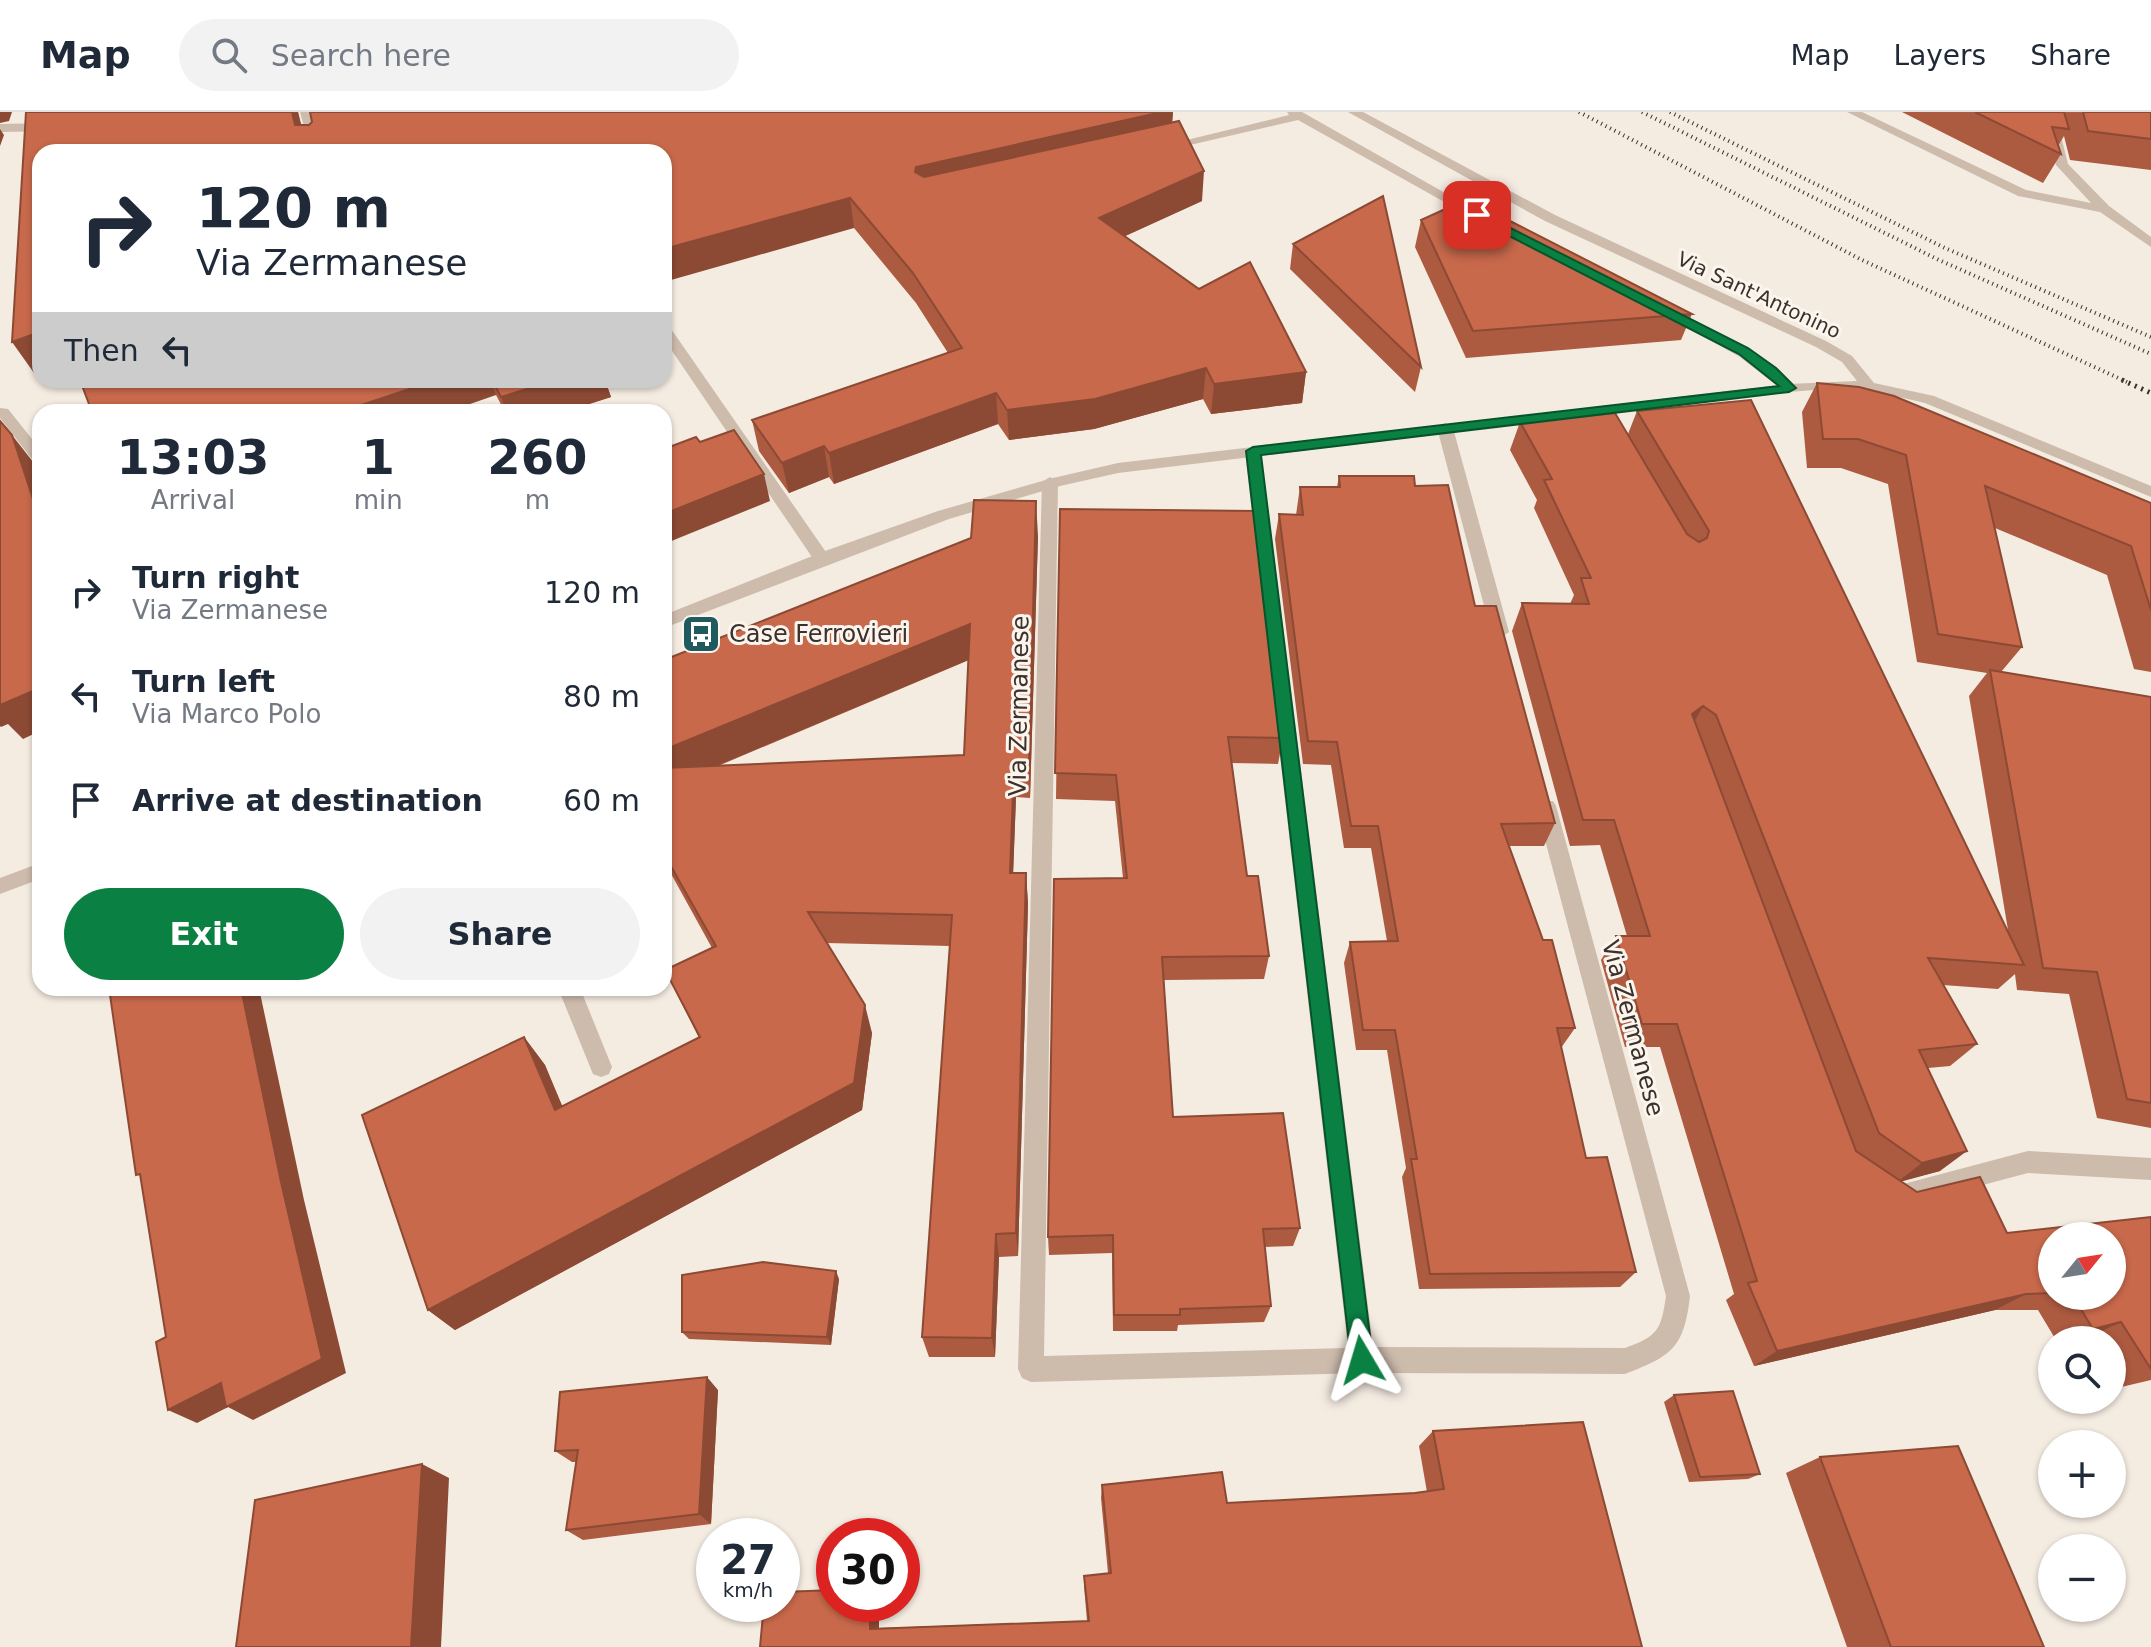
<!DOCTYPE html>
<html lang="en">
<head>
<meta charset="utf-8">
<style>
  :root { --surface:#fff; --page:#f2f2f3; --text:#1f2937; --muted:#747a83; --line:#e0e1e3; --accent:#0b8043 }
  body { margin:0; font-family:"DejaVu Sans",sans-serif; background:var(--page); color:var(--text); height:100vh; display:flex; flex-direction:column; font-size:30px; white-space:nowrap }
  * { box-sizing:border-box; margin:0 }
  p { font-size:26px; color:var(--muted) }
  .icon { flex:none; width:44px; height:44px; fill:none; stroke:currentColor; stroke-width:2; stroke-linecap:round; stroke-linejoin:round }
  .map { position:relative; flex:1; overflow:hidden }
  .details { position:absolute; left:32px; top:292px; width:640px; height:592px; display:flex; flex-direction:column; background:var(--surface); border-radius:24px; box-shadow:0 2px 6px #0004 }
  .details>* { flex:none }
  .hud { position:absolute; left:32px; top:32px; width:640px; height:244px; border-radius:24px; box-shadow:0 2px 6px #0004; background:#fff; color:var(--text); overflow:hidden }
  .needle { width:52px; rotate:60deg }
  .fabs { position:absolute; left:2038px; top:1110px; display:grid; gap:16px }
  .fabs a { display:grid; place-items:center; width:88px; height:88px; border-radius:50%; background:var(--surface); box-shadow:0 2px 6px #0004; font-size:40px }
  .speed { position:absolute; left:696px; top:1406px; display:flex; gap:16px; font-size:40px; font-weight:700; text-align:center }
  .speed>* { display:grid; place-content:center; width:104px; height:104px; border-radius:50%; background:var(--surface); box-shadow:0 2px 6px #0004; line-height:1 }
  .speed small { font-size:20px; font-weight:400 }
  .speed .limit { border:12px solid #d22; background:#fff; color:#111 }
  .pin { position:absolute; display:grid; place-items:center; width:68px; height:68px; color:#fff; margin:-34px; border-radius:16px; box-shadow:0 4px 12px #0006 }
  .me { position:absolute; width:88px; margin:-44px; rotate:353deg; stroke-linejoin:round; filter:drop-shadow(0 0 6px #0008) }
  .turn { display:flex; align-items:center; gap:28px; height:168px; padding:0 32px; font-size:36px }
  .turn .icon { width:104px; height:104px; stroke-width:2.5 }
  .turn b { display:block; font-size:56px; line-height:68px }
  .then { display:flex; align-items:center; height:76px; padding:0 32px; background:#0003; gap:16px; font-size:30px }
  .eta { display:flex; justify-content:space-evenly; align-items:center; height:136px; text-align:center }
  .eta b { font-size:48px; font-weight:600; line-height:56px }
  .primary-button { display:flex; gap:16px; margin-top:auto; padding:16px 32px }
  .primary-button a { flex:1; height:92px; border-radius:48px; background:var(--accent); color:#fff; font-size:32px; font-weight:600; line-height:92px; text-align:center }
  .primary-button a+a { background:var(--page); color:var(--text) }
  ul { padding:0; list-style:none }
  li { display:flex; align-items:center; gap:24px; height:104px; padding:0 32px }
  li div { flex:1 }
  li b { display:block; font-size:30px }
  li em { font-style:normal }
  header { display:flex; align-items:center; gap:48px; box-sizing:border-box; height:112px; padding:0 40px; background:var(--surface); border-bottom:2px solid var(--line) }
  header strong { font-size:38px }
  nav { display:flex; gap:44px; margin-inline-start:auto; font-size:28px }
  .search { width:560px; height:72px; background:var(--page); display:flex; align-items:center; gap:20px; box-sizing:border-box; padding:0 28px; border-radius:44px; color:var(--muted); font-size:30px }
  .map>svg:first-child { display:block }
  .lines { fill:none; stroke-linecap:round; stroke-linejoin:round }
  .minor { fill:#cdbbac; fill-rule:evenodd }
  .tertiary { fill:#cdbbac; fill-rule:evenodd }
  .rail-far1 { stroke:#3b302b; stroke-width:4; stroke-dasharray:1 4; stroke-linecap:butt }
  .rail { stroke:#3b302b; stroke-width:5; stroke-dasharray:2 5; stroke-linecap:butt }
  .wall { fill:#ac5a40; fill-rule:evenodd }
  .shaded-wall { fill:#8c4a34 }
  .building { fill:#c8694b; stroke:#8c4a34; stroke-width:2 }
  .route { fill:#0b8043; stroke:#07532c; stroke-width:2 }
  .labels { text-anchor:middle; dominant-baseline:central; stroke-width:6; stroke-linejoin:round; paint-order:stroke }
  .far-street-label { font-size:20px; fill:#3b302b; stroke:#fbf5ee }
  .poi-label { font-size:24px; fill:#3b302b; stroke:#fbf5ee; text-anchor:start }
  .street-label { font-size:24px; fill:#3b302b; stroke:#fbf5ee }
</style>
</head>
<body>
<header>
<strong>Map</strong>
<div class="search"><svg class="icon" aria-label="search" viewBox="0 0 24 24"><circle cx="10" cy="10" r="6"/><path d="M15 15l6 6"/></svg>Search here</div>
<nav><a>Map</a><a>Layers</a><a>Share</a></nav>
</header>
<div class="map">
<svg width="2151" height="1535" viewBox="0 0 2151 1535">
  <rect width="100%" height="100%" fill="#f4ebe1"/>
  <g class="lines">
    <path class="minor" d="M300,0h12l11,40h-12z
      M1287,0h15l182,103 -11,3 -175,-98 -134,31 -6,-4 131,-32z
      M1847,0h15l164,78 65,13 -35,-38 -13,-53h12l13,52 41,42 42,31v10l-51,-35 -82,-16z
      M0,12l51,-1 6,4 -6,4 -51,1z
      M1664,193l86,46 46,37 -2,3h-10l-44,-34 -81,-45v-6z
      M664,213l5,1 159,229 2,4 -2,4h-12l-152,-224z
      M0,296l8,1 32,40v16l-5,-2 -35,-45z
      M1445,311l8,5 56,204 -9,6 -9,-6 -54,-204z
      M1253,334l8,5 112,896 252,1c33,-12 36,-18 41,-52l-130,-490 3,-5h14l3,5 134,490c-6,52 -18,60 -65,78l-263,-1 -331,9 -9,-4 -4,-9 24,-887 8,-5 8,5 -14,874 304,-8 -103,-897z
      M558,876h22l32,79 -3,7 -8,3 -8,-3z
      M2028,1039l123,7v22l-123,-7 -136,36 -8,-3 -4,-8 4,-8 8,-3z"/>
    <path class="tertiary" d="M1348,0h15l192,103 271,126 26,15 22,27 60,13 217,90v11l-226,-94 -56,-13 -30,-2 -50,4 -671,81 -58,13 -111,33 -285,109v-13l161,-64 113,-40 115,-33 65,-15 671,-79 68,-3 -15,-19 -26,-15 -271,-126z
      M40,751v16l-40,15v-16z"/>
    <path class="rail-far1" d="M1579,0l283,148 265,122
      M1642,0l297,148 212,94
      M1670,0l275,136 206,89"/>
    <path class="rail" d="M2122,268l29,13"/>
  </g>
  <path class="wall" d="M26,0h272l3,13h8l3,-3 -2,-10h863l-1,10 30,79 -77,35 181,136 -4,31 -91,11 -8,-15 -109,30 -85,11 -11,-16 -164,60 -5,-7 -40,16 -30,-42 -7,-31 196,-67 -32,-50 -62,-75 -814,-76v219l-6,2z
    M1902,0h249v58l-81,-10 -6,-24 -6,10 3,8 -18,29z
    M1421,108l271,94 -11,26 -215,18 -51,-111z
    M1293,132l128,123 -6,25 -125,-123z
    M80,268h525l6,17 -47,15h-59l-9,-17z
    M1817,271l334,120v169l-17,-3 -27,-94 -112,-47 27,119 -21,25 150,25v431l-54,-10 -28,-124 -52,-4 -2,-16 -17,15 -55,-4 34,59 -27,22 -22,2 12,103 -39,10 16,11 90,41 144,-16v163l-34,8 -5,-9v-39h-24l-1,-2 -7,2h-24l-18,-30h-43l-241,56 -28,-66 8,-6 -74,-247h-35l-24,-87 15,-24h11l-27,-91 -30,1 -58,-215 10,-28 48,1 4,-9 -40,-87 3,-8 -27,-50 10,-28 108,12 9,-23 371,519 -39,-234 18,-23 -70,-11 -29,-178 -47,-16h-34l-5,-56zM2052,1124l60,60h-60z
    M1339,364l76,10 60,120 80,217 -11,23h-35l66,182 -14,20 25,110 50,114 -16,15 -201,2 -17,-112 4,-9 -19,-118h-31l-12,-87 6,-21 37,-1 -16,-93h-27l-13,-83 -28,-1 -28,-225 4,-25 17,1 4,-28h37z
    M1060,397l223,229 -5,26 -46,-1 15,113 22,80 -5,23 -100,1 9,137 127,111 -7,18 -29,1 7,59 -7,16 -86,3 -1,6h-64l-1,-78 -63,2 -1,-18 75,-359 -8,-77 -59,-2z
    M1038,424l-8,262 -14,-1 -3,76h13l2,31 -10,352 -19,1 -4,100h-66l-7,-20 28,-391 -123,-3 45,90 -10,77 -407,220 -27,-20 96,-273 21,28 17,42 137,-69 -34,-68 47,-22 -48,-87v-201zM969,548l-5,95 -246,11z
    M839,1167l-8,66 -142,-6 -7,-7z
    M718,1278l-7,134 -128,16 -17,-10 10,-68h-4l-17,-11z
    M1674,1283l86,79 -12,5 -59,3 -25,-80z
    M1433,1319l209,216h-882l119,-19 208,-7 -3,-35v-10l24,-3 -7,-75 1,-13 125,18 200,-11 -8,-46z
    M1820,1345l224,190h-197l-61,-174z"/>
  <path class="shaded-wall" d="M0,0h12l-3,9 -9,2z
    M292,0h6l10,40 -13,-27z
    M1162,0h11l-2,27 -252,58 -4,-25 1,-5z
    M0,17l4,6 -4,11z
    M1204,59l-2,30 -103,47v-30z
    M850,86l4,30 -190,54v-33z
    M40,220v39l-6,2 -22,-31z
    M1206,256l-3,31 -109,30 -85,11 -2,-30z
    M1306,260l-4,31 -91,11 3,-30z
    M437,268h53l6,15 -49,17h-107z
    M556,268h49l6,17 -47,15h-57l-6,-15z
    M996,281l2,31 -164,60 -5,-31z
    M12,323l25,32 3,8v45z
    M824,334l5,31 -40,16 -7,-30z
    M764,362l6,27 -106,43v-30z
    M1036,389l2,35 -8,262 -1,-33z
    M970,512l3,34 -309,130v-38z
    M40,576v43l-17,8 -15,-15 -7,3 -1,-1v-21z
    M1703,594l-15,27 4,-19z
    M1014,652l2,33 -4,107 -2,-31z
    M1026,761l2,31 -10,352 -2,-23z
    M241,876h18l45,212 42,173 -93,47 -25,-13 -31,16 -29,-13 53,-27 60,-201z
    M865,893l7,28 -10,77 -407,220 -27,-20z
    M524,925l21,28 30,71 -20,-26z
    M1967,1039l-27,20 -44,12 26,-20z
    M996,1122l3,23 -4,100 -3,-19z
    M836,1159l3,8 -8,66 -4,-8z
    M2026,1182l-31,16 -241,56 23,-15z
    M2121,1210l-34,16 -17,2 23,-11z
    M707,1265l11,13 -7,134 -12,-10z
    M422,1352l27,14 -8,169h-30z
    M870,1492h9v32l-9,-7z"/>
  <path class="building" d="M26,0h266l3,13h14l3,-3 -2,-10h852l-246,55 -1,5 9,5 255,-56 25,50 -105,47 100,71 51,-27 56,110 -92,12 -8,-16 -111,31 -88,11 -11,-17 -167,60 -5,-7 -42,17 -30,-43 210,-72 -49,-75 -63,-75 -186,51v-97h-624v180l-28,10z
    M1975,0h89l5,17 -17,-2 9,27z
    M2083,0h68v27l-63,-8z
    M1383,84l38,171 -128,-123z
    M1467,87l225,115 -219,17 -52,-111z
    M80,268h357l-97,32h-248z
    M492,268h64l-55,17z
    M1817,271l42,4 35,9 257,107v107l-20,-64 -146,-60 37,161 -84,-13 -32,-179 -48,-16h-35z
    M1751,288l273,565 -96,-7 49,86 -58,6 48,101 -45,12 -43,-30 -163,-418 -13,-9 -11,8 164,437 61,41 63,-15 27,56 144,-16v152l-30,-47 -28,7 -20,-33h39v-60h-60v57l-26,1 -249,57 -29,-68 9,-2 -80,-257h-35l-26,-88h34l-36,-116h-31l-61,-217 67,1 -8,-26h10l-47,-98 8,-1 -32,-57 95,-9 72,121 12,8 8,-4 2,-7 -72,-120z
    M0,309l12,14 28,85v168l-40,17z
    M734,318l30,44 -100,40v-65l32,-12 4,5z
    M1339,364h75l1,10 33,-1 27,121h21l59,217 -54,1 42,116h9l23,88h-18l29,130 21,-1 29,115 -206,2 -19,-115h6l-22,-129h-32l-13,-88 48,-1 -20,-115h-27l-14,-84 -29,-1 -29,-227 24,1 -3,-28h40z
    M974,388l62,1 -7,264 -15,-1 -4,109h16l-10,360 -20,1 -4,104 -70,-1 30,-422 -144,-3 57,93 -11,78 -426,227 -66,-195 162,-78 31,73 145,-73 -35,-67 51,-24 -52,-92v-86l300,-13 6,-131 -306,126v-90l307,-122z
    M1060,397l196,2 27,227 -55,-1 19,139h11l11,80 -107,1 11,160 110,-4 17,115 -37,1 8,77 -91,3v6h-66l-1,-80 -65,2 6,-358 73,-1 -11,-103 -61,-2z
    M1990,558l161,27v406l-24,-4 -30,-127 -54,-4z
    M109,876h132l40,194 41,177 -96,48 -5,-24 -53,27 -12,-68 10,-5 -26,-163 -4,1z
    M763,1150l73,9 -9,66 -145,-5v-57z
    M707,1265l-8,137 -133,16 12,-80 -23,1 5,-59z
    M1733,1279l27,83 -60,3 -26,-82z
    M1583,1310l59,225h-882l4,-43h18v-12l52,-2v14h36v25l219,-8 -5,-45 27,-3 -9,-88 120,-13 5,31 188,-10 29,-4 -11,-58z
    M1958,1334l86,201h-153l-71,-190z
    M422,1352l-11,183h-175l19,-147z"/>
  <path class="route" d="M1477,99l271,137 28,20 20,20 -7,4 -528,63 112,905 -3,8 -8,4 -8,-4 -3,-8 -105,-909 7,-4 526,-61 -40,-32 -267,-137 -1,-2z"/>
  <defs>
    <symbol id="bus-square" viewBox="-11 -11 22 22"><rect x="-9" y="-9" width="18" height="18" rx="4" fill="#1f5a5e" stroke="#fbf5ee"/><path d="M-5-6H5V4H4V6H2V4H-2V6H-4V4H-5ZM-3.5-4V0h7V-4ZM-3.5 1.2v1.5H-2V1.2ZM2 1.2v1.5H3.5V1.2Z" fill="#fff"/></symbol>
  </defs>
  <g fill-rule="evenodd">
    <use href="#bus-square" x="679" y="500" width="44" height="44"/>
  </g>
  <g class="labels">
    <g class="far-street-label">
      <text transform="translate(1759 183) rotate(25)">Via Sant'Antonino</text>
    </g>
    <g class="poi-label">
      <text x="729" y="522">Case Ferrovieri</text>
    </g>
    <g class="street-label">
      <text transform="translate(1019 594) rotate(-89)">Via Zermanese</text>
      <text transform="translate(1633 916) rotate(75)">Via Zermanese</text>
    </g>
  </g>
</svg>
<div class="fabs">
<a><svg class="needle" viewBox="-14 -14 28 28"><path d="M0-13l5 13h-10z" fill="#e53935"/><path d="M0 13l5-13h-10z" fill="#747a83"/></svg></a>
<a><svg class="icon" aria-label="search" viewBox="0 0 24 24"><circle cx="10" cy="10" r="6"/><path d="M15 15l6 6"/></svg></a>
<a>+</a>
<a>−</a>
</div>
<div class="speed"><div>27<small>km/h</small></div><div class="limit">30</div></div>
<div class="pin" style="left:1477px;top:103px;background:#d93025"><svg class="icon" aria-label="arrive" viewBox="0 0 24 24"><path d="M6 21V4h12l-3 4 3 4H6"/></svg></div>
<svg class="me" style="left:1362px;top:1248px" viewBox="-20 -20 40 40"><path d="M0-17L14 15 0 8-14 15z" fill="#0b8043" stroke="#fff" stroke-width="4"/></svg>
<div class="hud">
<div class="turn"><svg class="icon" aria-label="right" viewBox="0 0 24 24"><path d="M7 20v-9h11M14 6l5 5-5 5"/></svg><div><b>120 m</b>Via Zermanese</div></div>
<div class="then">Then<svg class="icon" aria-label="left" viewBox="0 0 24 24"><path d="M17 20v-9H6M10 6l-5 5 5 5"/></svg></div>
</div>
<section class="details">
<div class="eta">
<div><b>13:03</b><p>Arrival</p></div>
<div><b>1</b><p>min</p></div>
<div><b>260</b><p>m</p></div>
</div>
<ul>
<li><svg class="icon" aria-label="right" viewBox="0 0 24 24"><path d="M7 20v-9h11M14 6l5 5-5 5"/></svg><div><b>Turn right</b><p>Via Zermanese</p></div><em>120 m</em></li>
<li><svg class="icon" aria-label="left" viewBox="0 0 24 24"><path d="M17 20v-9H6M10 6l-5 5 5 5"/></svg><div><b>Turn left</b><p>Via Marco Polo</p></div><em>80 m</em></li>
<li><svg class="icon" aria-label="arrive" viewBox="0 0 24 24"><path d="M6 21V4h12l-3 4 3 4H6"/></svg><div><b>Arrive at destination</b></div><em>60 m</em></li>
</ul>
<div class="primary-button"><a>Exit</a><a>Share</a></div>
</section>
</div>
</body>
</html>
